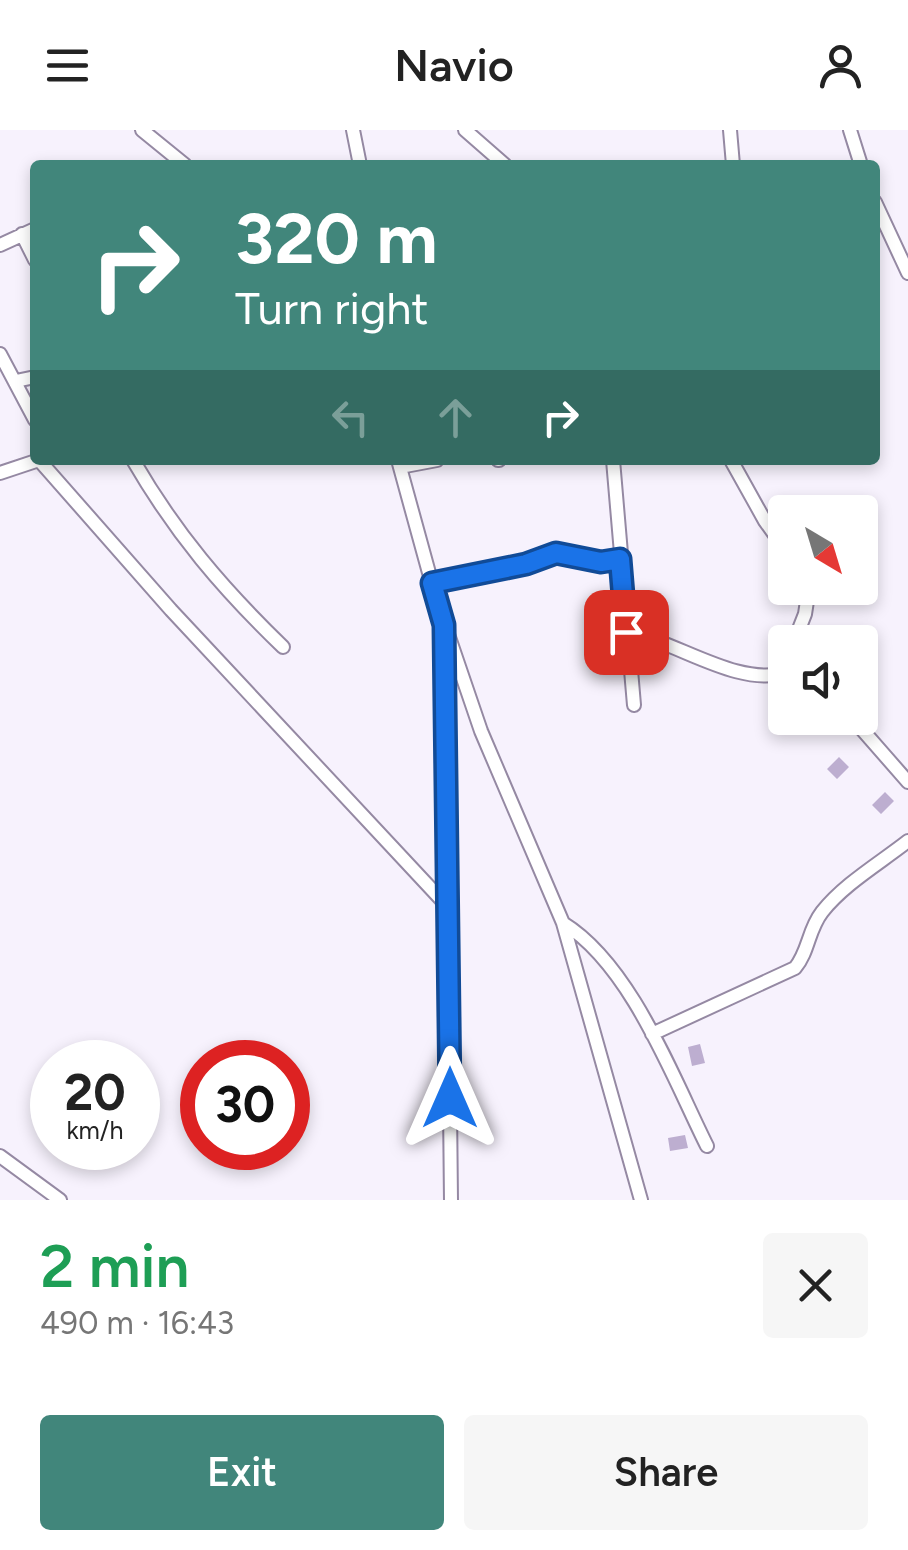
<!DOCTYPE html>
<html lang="en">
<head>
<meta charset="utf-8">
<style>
  :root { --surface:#fff; --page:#f6f6f6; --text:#222; --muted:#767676; --accent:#41867b }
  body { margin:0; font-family:Figtree,sans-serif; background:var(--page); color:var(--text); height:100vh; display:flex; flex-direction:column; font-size:38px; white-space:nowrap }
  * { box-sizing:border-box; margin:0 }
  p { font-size:32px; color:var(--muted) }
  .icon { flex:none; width:55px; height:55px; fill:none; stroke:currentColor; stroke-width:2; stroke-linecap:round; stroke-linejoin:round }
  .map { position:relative; height:1070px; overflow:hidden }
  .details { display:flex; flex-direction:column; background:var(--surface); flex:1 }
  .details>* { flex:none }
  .top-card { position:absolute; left:30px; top:30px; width:850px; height:305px; border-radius:10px; box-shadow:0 5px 15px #0003; background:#41867b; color:#fff; overflow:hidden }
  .needle { width:65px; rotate:142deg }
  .fabs { position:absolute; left:768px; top:365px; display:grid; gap:20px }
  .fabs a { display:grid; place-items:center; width:110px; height:110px; border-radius:10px; background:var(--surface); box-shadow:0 5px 15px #0003; font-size:50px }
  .speed { position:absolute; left:30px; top:910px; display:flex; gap:20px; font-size:50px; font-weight:700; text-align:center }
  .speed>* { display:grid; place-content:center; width:130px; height:130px; border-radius:50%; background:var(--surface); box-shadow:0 5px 15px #0003; line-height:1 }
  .speed small { font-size:25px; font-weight:400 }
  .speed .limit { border:15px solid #d22; background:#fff; color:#111 }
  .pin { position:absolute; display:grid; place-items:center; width:85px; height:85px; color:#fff; margin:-42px; border-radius:20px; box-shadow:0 5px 15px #0006 }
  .me { position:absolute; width:110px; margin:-55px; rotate:0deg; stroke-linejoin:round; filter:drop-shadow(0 0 8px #0008) }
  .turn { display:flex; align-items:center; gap:35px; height:210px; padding:0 40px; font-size:45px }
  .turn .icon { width:130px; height:130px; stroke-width:2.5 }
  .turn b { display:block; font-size:70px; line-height:85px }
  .lanes { display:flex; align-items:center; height:95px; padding:0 40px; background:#0003; justify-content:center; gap:50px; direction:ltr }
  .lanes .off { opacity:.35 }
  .round { display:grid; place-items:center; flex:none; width:105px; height:105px; border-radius:10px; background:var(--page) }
  .headline { display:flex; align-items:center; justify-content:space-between; height:170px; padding:0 40px }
  h1 { font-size:60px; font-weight:600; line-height:75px; color:#1e9e55 }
  .primary-button { display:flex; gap:20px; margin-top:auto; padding:20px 40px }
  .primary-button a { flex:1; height:115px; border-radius:10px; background:var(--accent); color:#fff; font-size:40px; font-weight:600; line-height:115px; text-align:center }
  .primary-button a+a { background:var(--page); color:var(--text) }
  header { display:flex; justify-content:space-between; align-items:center; height:130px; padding:0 40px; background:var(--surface); font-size:45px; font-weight:600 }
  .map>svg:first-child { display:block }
  .building { fill:#bdaed0 }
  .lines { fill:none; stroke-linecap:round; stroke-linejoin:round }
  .street-casing { stroke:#9589a3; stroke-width:16 }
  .street { stroke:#fff; stroke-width:12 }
  .route-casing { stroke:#114b97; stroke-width:25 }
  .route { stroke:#1a73e8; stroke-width:18 }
</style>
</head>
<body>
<header><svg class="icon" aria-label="menu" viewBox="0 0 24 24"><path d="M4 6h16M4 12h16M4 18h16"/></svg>Navio<svg class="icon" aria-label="person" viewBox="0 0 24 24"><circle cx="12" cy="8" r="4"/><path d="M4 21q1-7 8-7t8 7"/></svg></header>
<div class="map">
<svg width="908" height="1070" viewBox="0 0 908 1070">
  <rect width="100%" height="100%" fill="#f7f2fd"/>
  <path class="building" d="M839,627l10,10 -12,12 -10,-10z
    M885,662l9,9 -13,13 -9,-9z
    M700,914l5,19 -13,3 -4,-19z
    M685,1005l3,13 -18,3 -2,-13z"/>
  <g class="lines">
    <defs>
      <path id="street" d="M142,0l43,35
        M353,0l7,35
        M465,0l40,35
        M730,0l3,35
        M850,0l11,35
        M875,72l33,71
        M22,104l13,26
        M0,115l35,-16
        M0,224l35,66
        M16,251l19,-4
        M39,330l132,150 279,299
        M133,330c43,74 89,128 150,187
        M398,330l39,142 44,129 82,192 78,277
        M498,330h1
        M613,330l21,245
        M731,330l34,61 20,28
        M400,337l37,-7
        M0,343l39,-13
        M431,453l95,-19 29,-11 46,9 19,-3
        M626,502c49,8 110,55 159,41
        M445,508l6,562
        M794,512l11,-28 4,-26
        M852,588l56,64
        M563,793c68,42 109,153 144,223
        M652,904l143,-66c14,-17 13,-38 27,-56 22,-28 58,-49 86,-71
        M0,1026l60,44"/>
    </defs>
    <use href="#street" class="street-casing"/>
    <use href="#street" class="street"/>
  </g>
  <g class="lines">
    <defs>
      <path id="route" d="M450,968l-6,-473 -12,-42 94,-19 30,-11 45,9 19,-3 6,73"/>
    </defs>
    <use href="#route" class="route-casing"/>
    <use href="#route" class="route"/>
  </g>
</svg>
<div class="fabs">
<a><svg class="needle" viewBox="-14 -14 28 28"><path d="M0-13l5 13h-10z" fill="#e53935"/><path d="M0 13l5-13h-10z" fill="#767676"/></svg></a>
<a><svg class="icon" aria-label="sound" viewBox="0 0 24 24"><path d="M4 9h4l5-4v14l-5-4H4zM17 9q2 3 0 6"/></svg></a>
</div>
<div class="speed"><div>20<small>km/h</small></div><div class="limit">30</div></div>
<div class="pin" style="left:626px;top:502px;background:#d93025"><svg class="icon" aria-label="arrive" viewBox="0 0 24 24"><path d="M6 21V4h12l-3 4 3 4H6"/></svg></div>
<svg class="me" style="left:450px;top:968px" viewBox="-20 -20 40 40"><path d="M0-17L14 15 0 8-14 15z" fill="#1a73e8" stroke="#fff" stroke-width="4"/></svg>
<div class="top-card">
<div class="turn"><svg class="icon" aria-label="right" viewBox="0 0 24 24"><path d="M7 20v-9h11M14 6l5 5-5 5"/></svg><div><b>320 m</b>Turn right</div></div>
<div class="lanes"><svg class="icon off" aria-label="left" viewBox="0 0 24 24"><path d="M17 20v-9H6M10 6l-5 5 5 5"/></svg><svg class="icon off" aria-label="ahead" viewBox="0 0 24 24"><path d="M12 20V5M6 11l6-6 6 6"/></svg><svg class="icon" aria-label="right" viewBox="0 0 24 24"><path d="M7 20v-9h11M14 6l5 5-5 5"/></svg></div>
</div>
</div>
<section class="details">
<div class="headline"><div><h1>2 min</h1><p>490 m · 16:43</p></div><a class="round"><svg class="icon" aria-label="close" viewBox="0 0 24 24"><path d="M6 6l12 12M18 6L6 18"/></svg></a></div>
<div class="primary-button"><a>Exit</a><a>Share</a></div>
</section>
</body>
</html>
